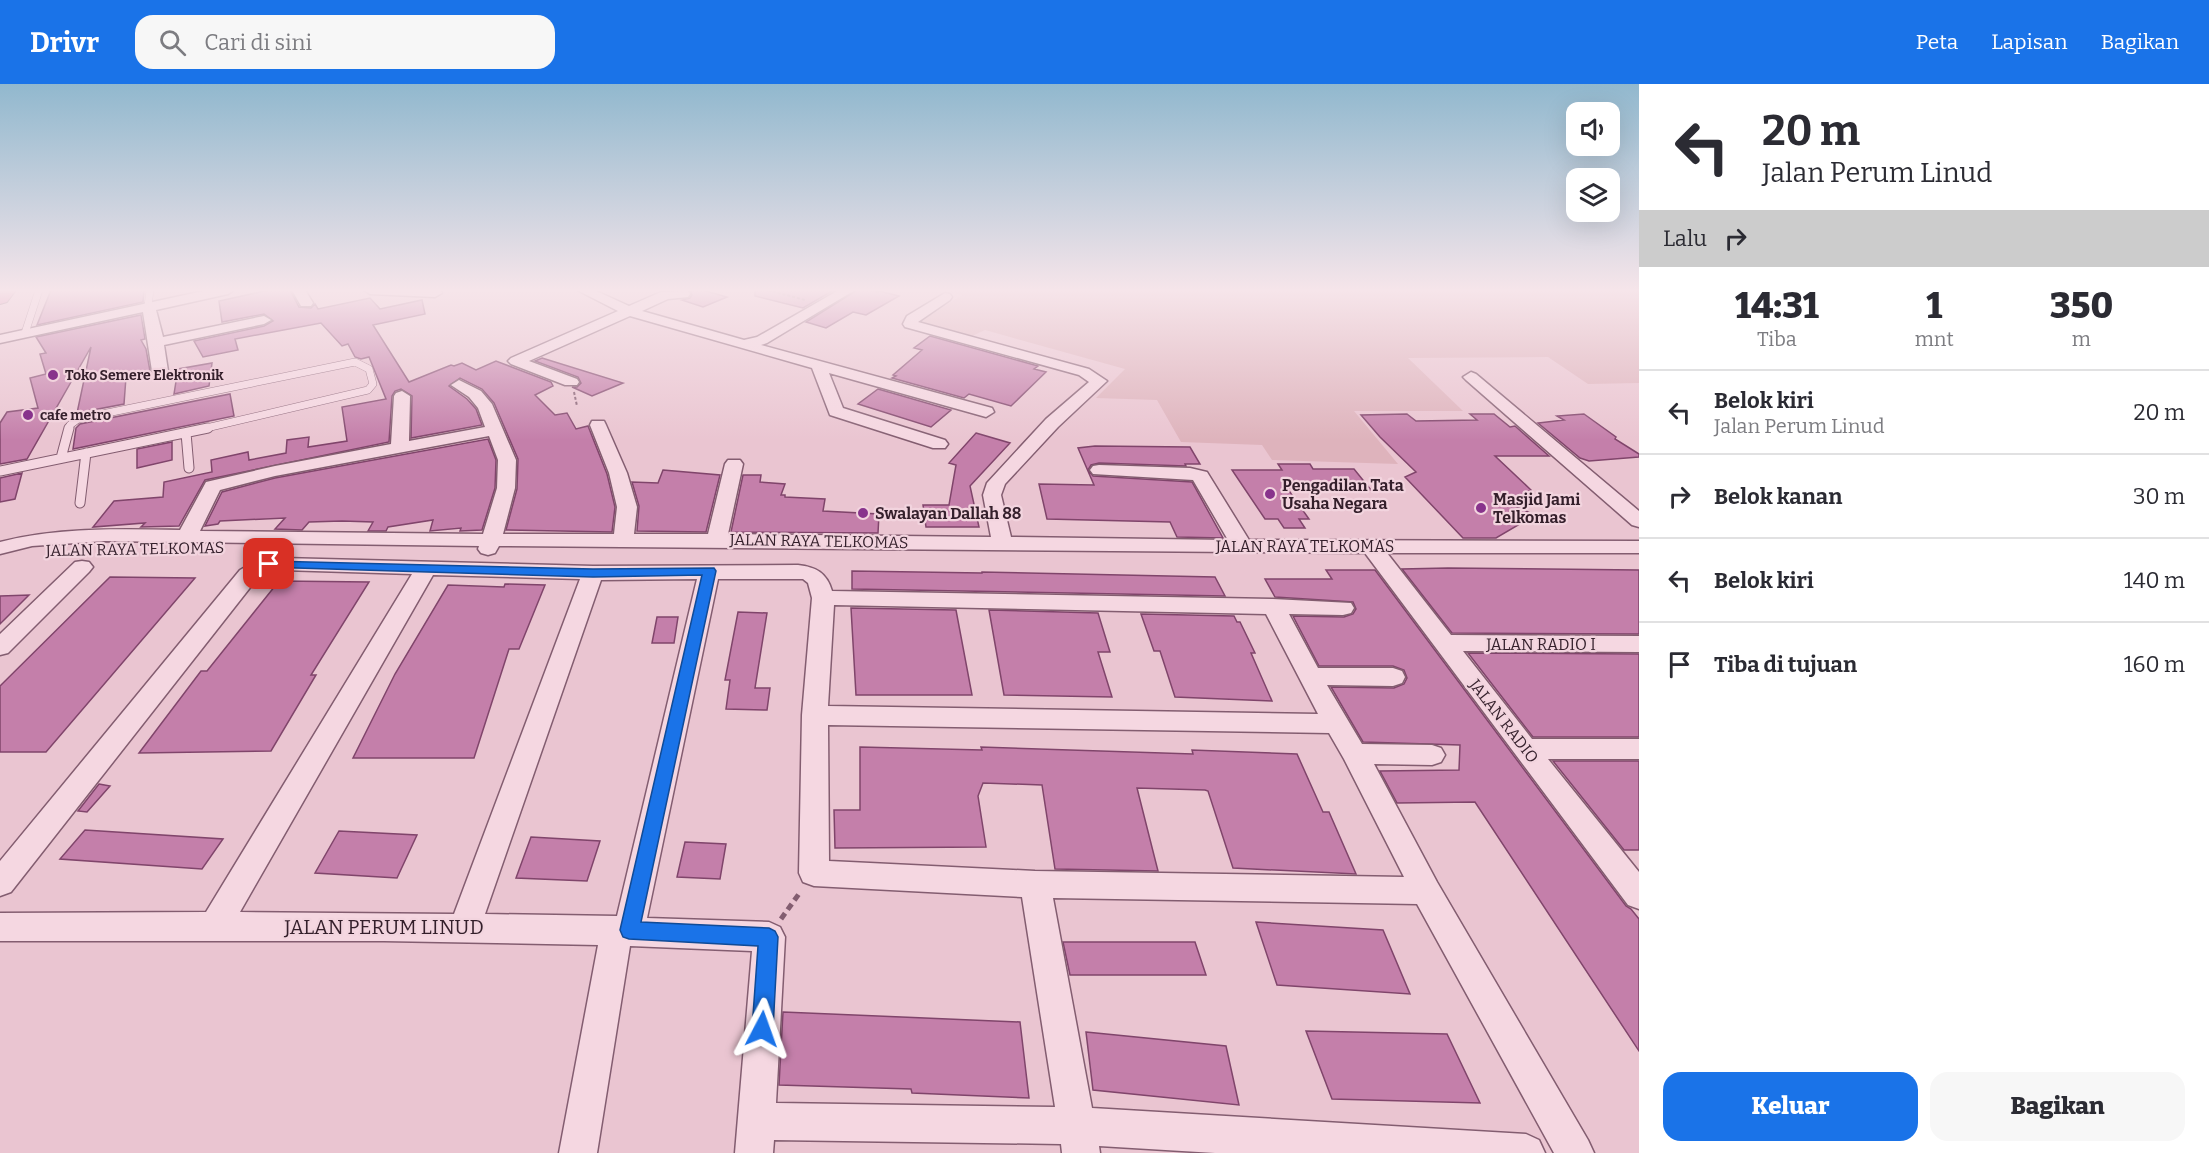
<!DOCTYPE html>
<html lang="id">
<head>
<meta charset="utf-8">
<style>
  :root { --surface:#fff; --page:#f7f7f7; --text:#2b2b33; --muted:#7c7c81; --line:#e1e1e2; --accent:#1a73e8 }
  body { margin:0; font-family:Bitter,serif; background:var(--page); color:var(--text); height:100vh; display:flex; flex-direction:column; font-size:22px; white-space:nowrap }
  * { box-sizing:border-box; margin:0 }
  p { font-size:20px; color:var(--muted) }
  .icon { flex:none; width:33px; height:33px; fill:none; stroke:currentColor; stroke-width:2; stroke-linecap:round; stroke-linejoin:round }
  .map { position:relative; flex:1; overflow:hidden }
  .panel { display:flex; flex-direction:column; background:var(--surface); width:570px }
  .panel>* { flex:none }
  .banner { background:#fff; color:var(--text); overflow:hidden }
  .tools { position:absolute; left:1566px; top:18px; display:grid; gap:12px }
  .tools a { display:grid; place-items:center; width:54px; height:54px; border-radius:12px; background:var(--surface); box-shadow:0 6px 24px #0002; font-size:30px }
  .pin { position:absolute; display:grid; place-items:center; width:51px; height:51px; color:#fff; margin:-26px; border-radius:12px; box-shadow:0 3px 9px #0006 }
  .me { position:absolute; width:66px; margin:-33px; rotate:4deg; stroke-linejoin:round; filter:drop-shadow(0 0 4px #0008) }
  .turn { display:flex; align-items:center; gap:21px; height:126px; padding:0 24px; font-size:27px }
  .turn .icon { width:78px; height:78px; stroke-width:2.5 }
  .turn b { display:block; font-size:42px; line-height:51px }
  .then { display:flex; align-items:center; height:57px; padding:0 24px; background:#0003; gap:12px; font-size:22px }
  .eta { display:flex; justify-content:space-evenly; align-items:center; height:102px; text-align:center }
  .eta b { font-size:36px; font-weight:800; line-height:42px }
  .cta { display:flex; gap:12px; margin-top:auto; padding:12px 24px }
  .cta a { flex:1; height:69px; border-radius:18px; background:var(--accent); color:#fff; font-size:24px; font-weight:800; line-height:69px; text-align:center }
  .cta a+a { background:var(--page); color:var(--text) }
  ul { padding:0; list-style:none }
  li { display:flex; align-items:center; gap:18px; height:84px; padding:0 24px; border-top:2px solid var(--line) }
  li div { flex:1 }
  li b { display:block; font-size:22px }
  li em { font-style:normal }
  header { display:flex; align-items:center; gap:36px; box-sizing:border-box; height:84px; padding:0 30px; background:var(--accent); color:#fff }
  header strong { font-size:28px }
  nav { display:flex; gap:33px; margin-inline-start:auto; font-size:21px }
  .search { width:420px; height:54px; background:var(--page); display:flex; align-items:center; gap:15px; box-sizing:border-box; padding:0 21px; border-radius:18px; color:var(--muted); font-size:22px }
  main { display:flex; flex:1; min-height:0 }
  .map>svg:first-child { display:block }
  .farmland { fill:#deb3bc }
  .building { fill:#c47faa; stroke:#80456b; stroke-width:1.5 }
  .lines { fill:none; stroke-linecap:round; stroke-linejoin:round }
  .lane-far1-casing { stroke:#835d70; stroke-width:8 }
  .lane-casing { stroke:#835d70; stroke-width:11 }
  .street-casing { stroke:#835d70; stroke-width:3 }
  .highway-casing { stroke:#513143; stroke-width:2 }
  .path-far1 { stroke:#835d70; stroke-width:2; stroke-dasharray:3 2; stroke-linecap:butt }
  .path { stroke:#835d70; stroke-width:5; stroke-dasharray:7 4.5; stroke-linecap:butt }
  .lane-far1 { stroke:#f5d7e1; stroke-width:7 }
  .lane { stroke:#f5d7e1; stroke-width:9 }
  .street { fill:#f5d7e1; fill-rule:evenodd }
  .highway { fill:#d15e95; fill-rule:evenodd }
  .route { fill:#1a73e8; stroke:#114b97; stroke-width:1.5 }
  .poi-dot { fill:#88338c; stroke:#f2d4de; stroke-width:2 }
  .labels { text-anchor:middle; dominant-baseline:central; stroke-width:4.5; stroke-linejoin:round; paint-order:stroke }
  .far-poi-label { font-size:14px; font-weight:bold; fill:#341f2b; stroke:#f2d4de; text-anchor:start }
  .poi-label { font-size:16px; font-weight:bold; fill:#341f2b; stroke:#f2d4de; text-anchor:start }
  .street-label { font-size:16px; fill:#341f2b; stroke:#f2d4de }
  .near-street-label { font-size:20px; fill:#341f2b; stroke:#f2d4de }
</style>
</head>
<body>
<header>
<strong>Drivr</strong>
<div class="search"><svg class="icon" aria-label="search" viewBox="0 0 24 24"><circle cx="10" cy="10" r="6"/><path d="M15 15l6 6"/></svg>Cari di sini</div>
<nav><a>Peta</a><a>Lapisan</a><a>Bagikan</a></nav>
</header>
<main>
<div class="map">
<svg width="1639" height="1069" viewBox="0 0 1639 1069">
  <rect width="100%" height="100%" fill="#eac5d1"/>
  <path class="farmland" d="M946,206h693v93l-51,1 -40,-27 -140,1 55,53h-109l44,53 -126,-4 -10,-15 -81,-3 -24,-42 -61,-2 29,-29 -140,-39 -15,7 -52,-14 44,-28z"/>
  <path class="building" d="M51,206h93l-1,12 -106,23z
    M269,206h21l9,17 12,1 4,-4 3,5 52,-11 10,11 42,-9 3,14 -52,11 36,57 42,-17 3,1 8,-3 14,7 20,-9 55,21 2,4 -18,9 20,20 12,-2 9,16 12,-3 19,48 8,33 -3,25 -106,-2 11,-41 1,-30 -24,-56 -12,-14 -22,-11 -11,8 18,13 9,10 6,16 -71,13 1,-42 -11,-7 -6,2 -3,5 -3,46 -184,38 -26,46 -38,1 4,-4 -52,4 21,-26 49,-4 1,-15 48,-10 -1,-12 37,-8 1,8 37,-7 1,-13 22,-3 -1,10 39,-6 -5,-34 44,-8 -17,-42 -8,2 -6,-2 -7,-13 -6,2 -21,-23 -86,16 3,11 -35,7 -9,-16 70,-15 9,-5 -9,-7 -42,8 -3,-21z
    M690,206h13l24,7 -24,10 -21,-7 8,-2 2,-3z
    M755,206h79l-31,18 -48,-12z
    M857,206h19l23,6 -33,19 -13,-3 -27,16 -20,-6z
    M141,231l4,24 -4,1 5,9 4,22 -24,6 -2,27 -47,9 14,-66 -64,112 -27,5v-41l7,-11 31,-4 -8,-30 16,-4 -6,-20 6,-1 -10,-16z
    M930,252l108,30 -4,3 12,3 -35,34 -42,-12 -5,4 -72,-20 4,-2 -3,-1 29,-25 -8,-2z
    M542,274l81,25 -31,13 -20,-9h5l4,-4 -3,-6 -43,-16z
    M212,279l-3,23 -35,8 4,-25z
    M878,305l73,21 -20,17 -73,-23z
    M230,310l4,22 -161,33 3,-21 4,-4z
    M1407,330l9,7 61,-1 -7,-6h24l16,13 5,-1 34,30h-54l36,34 -23,13 27,12 -39,23h-33l-58,-61 11,-5 -36,-35 -19,-22z
    M1584,330l32,23 -1,2 24,15v3l-50,4 -9,-3 -42,-35 26,-3 -7,-4z
    M976,349l34,10 -40,43 9,41h-53l-3,-22h26l7,-40 -7,-2z
    M488,355l8,21 -1,28 -13,42 -22,1 1,-3 -31,3 3,-11 -45,7 -2,4h-18l5,-9 -31,-1 -33,1 -7,8 -27,-1 10,-11 -65,3 -2,3 -13,2 17,-34 53,-14z
    M172,358v18l-35,8v-19z
    M1095,362l95,1 10,17h-15l1,2 -87,-3 -8,2 -3,5 5,6 99,6 31,56 -46,-1 -7,-15 -123,-3 -8,-35 55,1 -16,-37z
    M1278,380h32l3,5h41l17,21 -84,-2 22,31h-10l6,9h-21l-6,-9h-13l-33,-49h50z
    M663,386l57,5 -14,57 -69,-1 2,-25 -7,-24 26,1z
    M22,389l-7,26 -15,3v-24z
    M743,391h18l-1,7 25,2 -4,11h4v2l40,2 -2,12 56,3 -1,19 -147,-1z
    M1448,484l191,2v64l-187,-1 -50,-64z
    M1326,486h49l251,336 5,3 8,10v132l-164,-249 -78,1 -17,-32 79,-1 1,-25 -97,-3 -32,-55 63,1 10,-4 3,-6 -3,-8 -11,-4h-74l-26,-50 51,1 9,-3 3,-5 -3,-7 -78,-5 -10,-18h67z
    M852,487l130,2v-1l233,5 10,19 -373,-7z
    M110,493l85,1 -149,174h-46v-66z
    M279,497l90,1 -58,93h5l-45,76 -132,2 62,-82h6z
    M505,500l40,1 -26,64h-10l-35,109h-121l42,-84 53,-89 56,2z
    M29,511l-29,29v-28z
    M851,524l105,2 16,85h-116z
    M989,526l109,3 12,39h-12l14,45 -108,-2z
    M738,528l29,1 -12,75h15l-3,22 -41,-1 4,-29h-5z
    M1141,530l93,2 3,6h3l15,31h-4l21,48 -97,-4 -15,-46h-6z
    M657,533h21l-4,26h-22z
    M1468,569l171,1v83h-106z
    M860,663l122,3 -1,-3 212,7 -1,-4 105,4 26,58h6l27,62 -123,-6 -25,-77 -3,-1 -68,-2 21,83 -103,-2 -13,-84 -59,-2 -5,13 8,51 -151,1 -1,-38h26z
    M1553,677h86v89h-15z
    M99,700l11,2 -23,26 -9,-1z
    M85,746l138,9 -21,30 -142,-10z
    M339,747l78,4 -20,43 -82,-5z
    M531,753l69,4 -13,40 -71,-3z
    M685,758l41,2 -6,35 -43,-2z
    M1256,838l127,8 27,64 -133,-9z
    M1063,858h132l11,33h-136z
    M783,928l237,10 9,76 -117,-5 -1,-4 -132,-4z
    M1306,947l141,3 33,69 -148,-4z
    M1086,948l140,14 13,59 -146,-15z"/>
  <g class="lines">
    <defs>
      <path id="lane-far1" d="M148,222l2,-16
        M25,249l14,-43
        M69,345l1,-4 8,-6 277,-57 14,7 4,15 -5,6 -166,39"/>
      <path id="lane" d="M186,349l3,35
        M61,374l8,-30
        M0,387l208,-43
        M80,419l6,-50"/>
      <path id="street" d="M208,206h26l-6,4 -72,16 7,27 101,-21 7,4 -7,4 -100,21 4,26 -3,3 -5,2 -8,-5 -9,-59 -143,31v-8z
        M292,206h13l8,13 -2,3h-10z
        M364,206h76l2,3 -7,4 -65,-3z
        M577,206h17l35,16 32,-14 27,-1 2,3 -2,3 -20,2 -26,12 102,29 13,-3 82,-47h16l-88,53 -6,2 231,63 2,4 -8,5 -157,-44 14,35 102,32 3,4 -3,4h-12l-103,-33 -18,-47 -182,-52 -101,45 48,18 2,3 -2,3h-12l-54,-21 -3,-3 3,-3 107,-47z
        M945,209l5,1 2,3 -2,3 -32,22 171,47 18,12 -49,46 -53,57 -4,11 10,42 217,3 -35,-60 -100,-6 -3,-4 3,-4 6,-1 91,3 17,4 42,68 390,1v12h-252l64,82 188,1v16l-176,-1 69,88h107v20h-91l91,113v37l-11,-4 -263,-352 -866,-7 -4,7 -7,2 -7,-2 -3,-4 1,-3 -374,-5 -73,5 -32,8v-12c59,-15 120,-13 180,-12l26,-48 69,-16 116,-22 3,-48 2,-3 6,-2 8,5 -1,45 76,-14 -7,-19 -9,-11 -18,-12 8,-5 22,11 11,13 24,56 -1,28 -12,46h111l3,-27 -8,-34 -19,-48 2,-4h12l2,4 21,48 10,34 -3,27h74l17,-70 3,-4h12l3,4 -15,70 263,3 -8,-42 4,-12 59,-64 43,-37 -10,-7 -174,-48 -2,-3 4,-8zM489,352l9,24 -1,28 -14,46 -283,-3 20,-41 55,-14z
        M1471,288l5,2 163,137v16l-7,-2 -166,-145 -3,-3z
        M282,474l311,8 205,-1c18,2 29,8 34,26l441,8 78,4 3,5 -3,5 -8,2 -54,-1 29,54h75l9,3 3,6 -3,6 -9,3 -66,-1 35,59 70,1 9,3 4,7 -4,7 -9,3 -58,-1 63,118 151,258 6,13h-40l-137,-249 -364,-6 39,210 434,26 13,6 6,13h-330l-116,-7 1,7h-38l-1,-9 -287,-4 -1,13h-38l17,-202 -122,-5 -33,207h-38l39,-208 -214,-4h-384v-28l206,-1 206,-338 -130,-4 -14,2 -12,8 -245,312 -11,4v-35l240,-291 16,-9zM433,491l147,4 -126,335 -214,-2zM697,495l-80,337 -132,-2 116,-334zM718,495h85l5,4 4,15 -10,117 -3,158 4,9 11,4 208,11 33,210 -279,-4 9,-166 -5,-10 -11,-5 -122,-4zM834,521l432,9 52,100 -490,-8zM828,641l501,8 15,26 60,118 -369,-6 -206,-10z
        M82,477l7,1 4,5 -4,5 -81,81 -8,2v-21l75,-72z"/>
      <path id="highway" d="M0,206h16l-9,12 -7,2z"/>
    </defs>
    <use href="#lane-far1" class="lane-far1-casing"/>
    <use href="#lane" class="lane-casing"/>
    <use href="#street" class="street-casing"/>
    <use href="#highway" class="highway-casing"/>
    <path class="path-far1" d="M768,206l37,10
      M871,206l9,3
      M574,308l3,14"/>
    <path class="path" d="M781,835l20,-28"/>
    <use href="#lane-far1" class="lane-far1"/>
    <use href="#lane" class="lane"/>
    <use href="#street" class="street"/>
    <use href="#highway" class="highway"/>
  </g>
  <linearGradient id="sky" x2="0" y2="1"><stop stop-color="#91b8ce"/><stop offset="0.58" stop-color="#f6e5ea"/><stop offset="1" stop-color="#f6e5ea" stop-opacity="0"/></linearGradient>
  <rect width="1639" height="356" fill="url(#sky)"/>
  <path class="route" d="M269,477l324,8 121,-1 2,3 -75,351 128,6 6,3 3,6 -5,92 -3,8 -8,3 -7,-3 -3,-8 6,-83 -129,-7 -6,-2 -3,-7 82,-355 -109,2 -329,-10 -2,-3z"/>
  <g class="poi-dot">
    <circle cx="53" cy="291" r="6"/>
    <circle cx="28" cy="331" r="6"/>
    <circle cx="1270" cy="410" r="6"/>
    <circle cx="1481" cy="424" r="6"/>
    <circle cx="863" cy="429" r="6"/>
  </g>
  <g class="labels">
    <g class="far-poi-label">
      <text x="65" y="291">Toko Semere Elektronik</text>
      <text x="40" y="331">cafe metro</text>
    </g>
    <g class="poi-label">
      <text x="1282" y="401">Pengadilan Tata<tspan x="1282" dy="18">Usaha Negara</tspan></text>
      <text x="1493" y="415">Masjid Jami<tspan x="1493" dy="18">Telkomas</tspan></text>
      <text x="875" y="429">Swalayan Dallah 88</text>
    </g>
    <g class="street-label">
      <text transform="translate(819 457) rotate(1)">JALAN RAYA TELKOMAS</text>
      <text x="1305" y="462">JALAN RAYA TELKOMAS</text>
      <text transform="translate(135 465) rotate(-1)">JALAN RAYA TELKOMAS</text>
      <text x="1541" y="560">JALAN RADIO I</text>
      <text transform="translate(1504 637) rotate(52)">JALAN RADIO</text>
    </g>
    <g class="near-street-label">
      <text x="384" y="843">JALAN PERUM LINUD</text>
    </g>
  </g>
</svg>
<div class="tools">
<a><svg class="icon" aria-label="sound" viewBox="0 0 24 24"><path d="M4 9h4l5-4v14l-5-4H4zM17 9q2 3 0 6"/></svg></a>
<a><svg class="icon" aria-label="layers" viewBox="0 0 24 24"><path d="M12 4l9 5-9 5-9-5zM3 14l9 5 9-5"/></svg></a>
</div>
<div class="pin" style="left:269px;top:480px;background:#d93025"><svg class="icon" aria-label="arrive" viewBox="0 0 24 24"><path d="M6 21V4h12l-3 4 3 4H6"/></svg></div>
<svg class="me" style="left:762px;top:945px" viewBox="-20 -20 40 40"><path d="M0-17L14 15 0 8-14 15z" fill="#1a73e8" stroke="#fff" stroke-width="4"/></svg>
</div>
<section class="panel">
<div class="banner">
<div class="turn"><svg class="icon" aria-label="left" viewBox="0 0 24 24"><path d="M17 20v-9H6M10 6l-5 5 5 5"/></svg><div><b>20 m</b>Jalan Perum Linud</div></div>
<div class="then">Lalu<svg class="icon" aria-label="right" viewBox="0 0 24 24"><path d="M7 20v-9h11M14 6l5 5-5 5"/></svg></div>
</div>
<div class="eta">
<div><b>14:31</b><p>Tiba</p></div>
<div><b>1</b><p>mnt</p></div>
<div><b>350</b><p>m</p></div>
</div>
<ul>
<li><svg class="icon" aria-label="left" viewBox="0 0 24 24"><path d="M17 20v-9H6M10 6l-5 5 5 5"/></svg><div><b>Belok kiri</b><p>Jalan Perum Linud</p></div><em>20 m</em></li>
<li><svg class="icon" aria-label="right" viewBox="0 0 24 24"><path d="M7 20v-9h11M14 6l5 5-5 5"/></svg><div><b>Belok kanan</b></div><em>30 m</em></li>
<li><svg class="icon" aria-label="left" viewBox="0 0 24 24"><path d="M17 20v-9H6M10 6l-5 5 5 5"/></svg><div><b>Belok kiri</b></div><em>140 m</em></li>
<li><svg class="icon" aria-label="arrive" viewBox="0 0 24 24"><path d="M6 21V4h12l-3 4 3 4H6"/></svg><div><b>Tiba di tujuan</b></div><em>160 m</em></li>
</ul>
<div class="cta"><a>Keluar</a><a>Bagikan</a></div>
</section>
</main>
</body>
</html>
